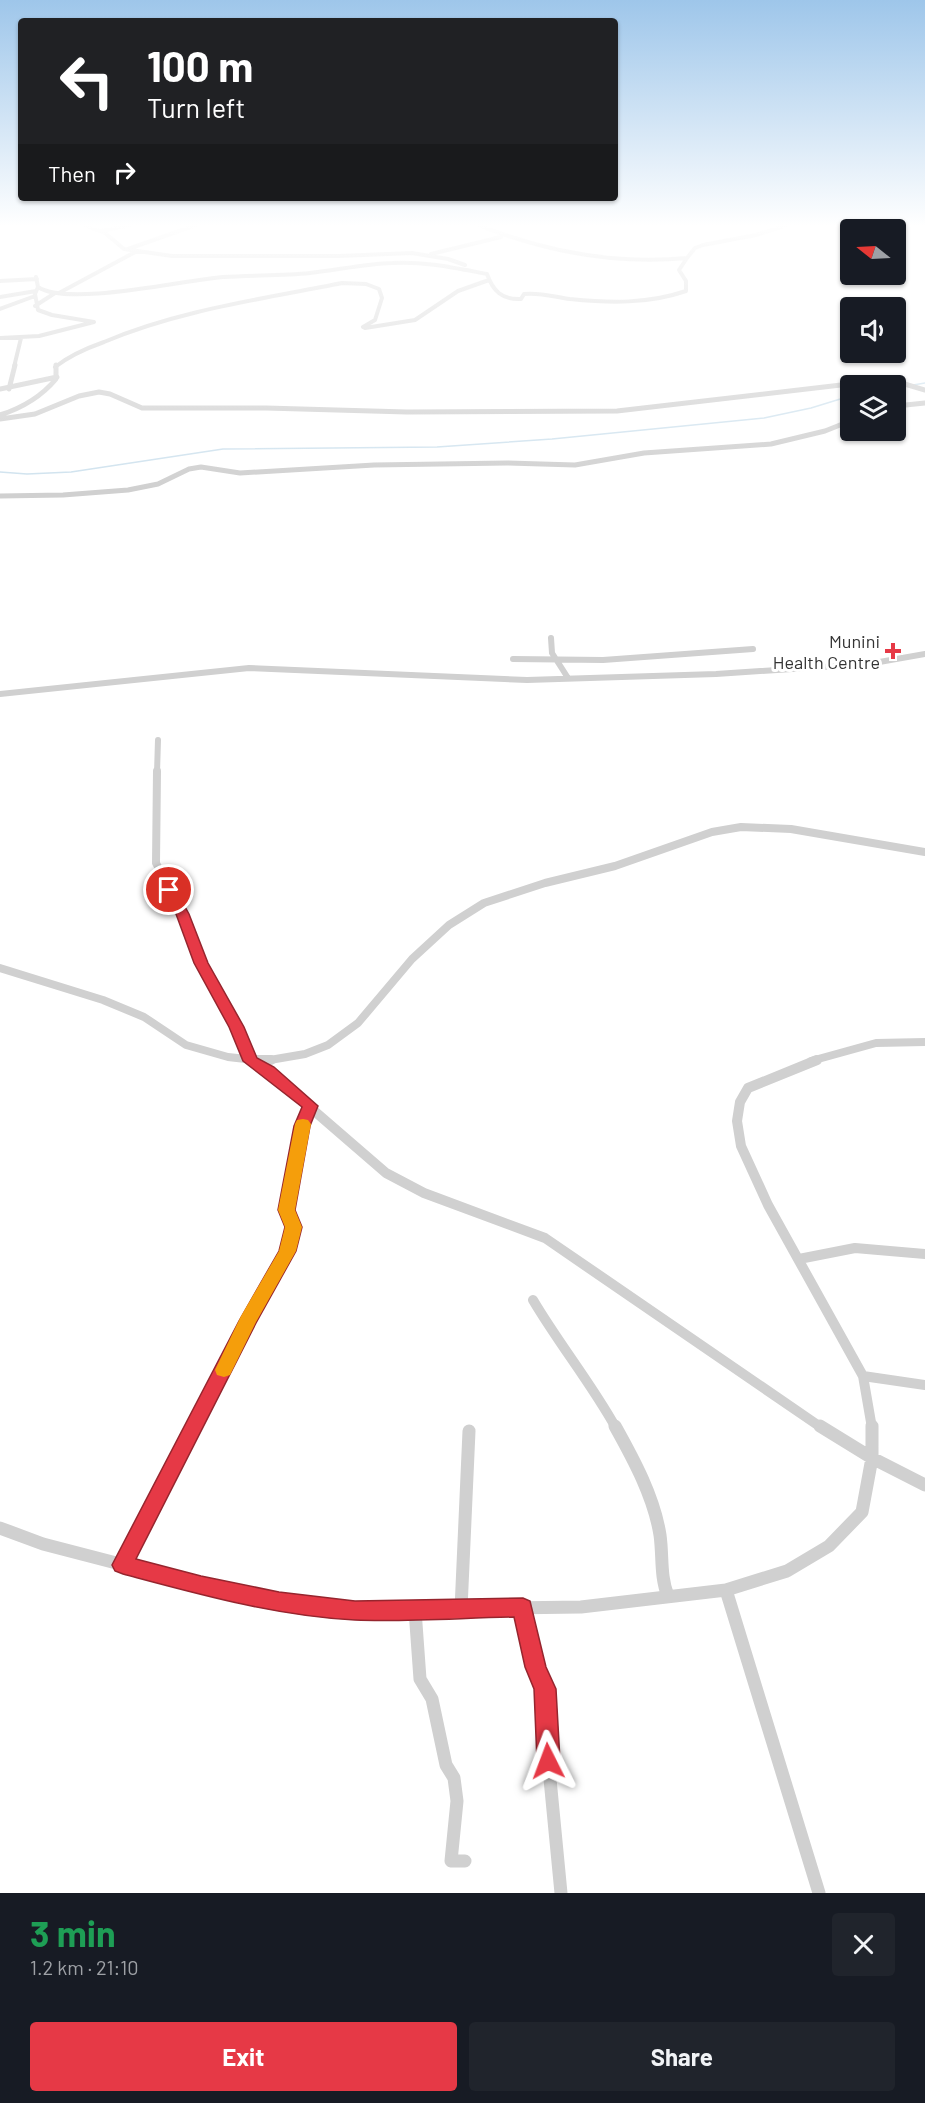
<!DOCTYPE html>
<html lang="en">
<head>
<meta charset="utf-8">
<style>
  :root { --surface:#171b24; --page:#20242c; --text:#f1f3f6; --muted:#9ea1a6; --accent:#e63946 }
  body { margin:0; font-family:Barlow,sans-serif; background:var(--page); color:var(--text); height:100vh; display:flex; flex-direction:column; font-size:22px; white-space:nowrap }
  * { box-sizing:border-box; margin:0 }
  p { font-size:20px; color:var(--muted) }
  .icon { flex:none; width:33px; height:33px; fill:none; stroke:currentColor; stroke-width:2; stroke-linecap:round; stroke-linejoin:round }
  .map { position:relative; height:1893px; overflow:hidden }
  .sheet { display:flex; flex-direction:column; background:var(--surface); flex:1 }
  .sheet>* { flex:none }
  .top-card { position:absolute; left:18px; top:18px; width:600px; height:183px; border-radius:6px; box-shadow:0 2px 4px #0004; background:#202124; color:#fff; overflow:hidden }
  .needle { width:39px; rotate:288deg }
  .fabs { position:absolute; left:840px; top:219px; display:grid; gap:12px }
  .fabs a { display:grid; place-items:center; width:66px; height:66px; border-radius:6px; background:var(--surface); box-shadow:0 2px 4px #0004; font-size:30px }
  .pin { position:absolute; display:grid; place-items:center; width:51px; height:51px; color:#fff; margin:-26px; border:3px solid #fff; border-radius:50%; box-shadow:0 2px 6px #0007 }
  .me { position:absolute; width:66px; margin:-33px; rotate:357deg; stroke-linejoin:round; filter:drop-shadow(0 0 4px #0008) }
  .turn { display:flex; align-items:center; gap:21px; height:126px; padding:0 30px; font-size:27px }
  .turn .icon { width:78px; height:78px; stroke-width:2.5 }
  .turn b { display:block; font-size:42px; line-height:51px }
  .then { display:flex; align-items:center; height:57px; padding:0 30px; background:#0003; gap:12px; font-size:22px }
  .round { display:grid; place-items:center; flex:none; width:63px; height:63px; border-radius:6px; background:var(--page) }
  .headline { display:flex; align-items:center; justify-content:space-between; height:102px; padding:0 30px }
  h1 { font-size:36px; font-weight:700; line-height:45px; color:#1e9e55 }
  .primary-button { display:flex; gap:12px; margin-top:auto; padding:12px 30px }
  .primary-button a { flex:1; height:69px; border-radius:6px; background:var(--accent); color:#fff; font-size:24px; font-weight:700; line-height:69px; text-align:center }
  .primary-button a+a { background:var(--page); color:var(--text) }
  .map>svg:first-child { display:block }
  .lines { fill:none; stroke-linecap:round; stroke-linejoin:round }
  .stream { stroke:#cfe2ee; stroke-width:1.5 }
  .minor-far5 { stroke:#d0d0d0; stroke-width:4 }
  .minor-far4 { stroke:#d0d0d0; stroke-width:5 }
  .minor-far3 { stroke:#d0d0d0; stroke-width:6 }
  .minor-far2 { stroke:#d0d0d0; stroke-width:8 }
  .minor-far1 { stroke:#d0d0d0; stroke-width:10 }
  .minor { stroke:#d0d0d0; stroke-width:13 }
  .route { fill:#e63946; stroke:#96252e; stroke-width:1.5 }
  .slow { fill:#f59e0b }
  .poi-dot { fill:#e63946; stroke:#fff; stroke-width:2 }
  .labels { text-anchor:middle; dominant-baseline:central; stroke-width:6; stroke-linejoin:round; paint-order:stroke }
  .far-poi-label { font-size:18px; fill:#333; stroke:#fff; text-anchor:end }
</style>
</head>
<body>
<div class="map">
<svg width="925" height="1893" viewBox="0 0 925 1893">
  <rect width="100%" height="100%" fill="#fff"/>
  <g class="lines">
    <path class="stream" d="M913,385l12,-2
      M896,388l8,-1
      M0,472l27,2 44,-2 152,-23 214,-2 115,-8 212,-21 47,-10 39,-12"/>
    <path class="minor-far5" d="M84,225l21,8 19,16 48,7h167l73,-3 36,6 17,6
      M478,225c68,27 136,40 209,33l8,-10 8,-3 53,-10 31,-10
      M101,231l28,-6
      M128,249l68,-24
      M431,254l70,-17
      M36,277l2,10c30,20 146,-7 185,-10 29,-2 58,-1 87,-4 27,-3 55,-9 82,-10 32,-2 63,5 95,11 6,17 15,26 34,25l3,-5c15,-2 31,3 46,5 40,4 78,5 116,-8v-10l-7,-11 8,-12
      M0,281l37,-2
      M59,293l78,-42
      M0,297l36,-6
      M35,306l20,-13
      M0,309l35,-13
      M365,328l50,-8 43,-29 31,-11
      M0,338l39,-2 55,-14 -42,-7 -14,-5 -3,-16 3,-7
      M14,367l7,-29
      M55,367c14,-11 32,-19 49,-25 75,-32 159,-43 238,-59l24,1 13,5 3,9 -7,22 -12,7 2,1"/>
    <path class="minor-far4" d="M0,389l57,-12
      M9,389l6,-24
      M896,406l29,-3
      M0,415c22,-7 41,-18 56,-36v-14
      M0,419l35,-5 44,-18 20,-4 11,2 32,14h124l141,4 210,-1 241,-28 40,-1 27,8
      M0,496l63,-1 65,-5 30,-6 31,-15 12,-2 39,6 134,-8 133,-2 68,2 69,-12 127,-9 54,-13 25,-10"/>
    <path class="minor-far3" d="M551,638l1,15 16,25
      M513,659l90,1 150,-11
      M0,694l249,-26 278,12 189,-6 152,-10 57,-10
      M157,773l1,-33"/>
    <path class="minor-far2" d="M157,771l-1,92 26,51 19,49 36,64 15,34
      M0,968l103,32 41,17 42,28 42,12 36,4 41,-7 23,-9 30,-22 54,-64 37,-34 35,-22 61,-20 70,-17 97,-34 29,-5 50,2 134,23
      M811,1061l65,-18 49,-1"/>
    <path class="minor-far1" d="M251,1060l17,11 118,102 38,20 121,45 277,190
      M254,1060h17
      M817,1060l-69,28 -8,14 -3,19 4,25 27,59 95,171 9,52
      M799,1259l56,-11 70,6
      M533,1300c26,44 58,83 83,128
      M863,1376l62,9
      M193,1428l55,-107 40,-70 6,-24 -7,-17 15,-84 8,-20"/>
    <path class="minor" d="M615,1426c19,34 39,71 45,109 3,21 0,42 8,61
      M820,1426l52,32 53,27
      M0,1528l43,16 158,41 78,16 76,9 226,-3 145,-17 61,-19 42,-25 33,-34 10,-54v-32
      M123,1565l71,-139
      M726,1590l93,303
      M523,1608l13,59 9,22 2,59 14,145
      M461,1609l8,-178
      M415,1610l5,69 12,20 14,66 8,13 3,23 -6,60h14"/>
  </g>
  <linearGradient id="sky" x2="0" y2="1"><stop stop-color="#9ec6ea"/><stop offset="0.46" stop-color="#fff"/><stop offset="1" stop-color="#fff" stop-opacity="0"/></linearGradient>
  <rect width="925" height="490" fill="url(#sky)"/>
  <path class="route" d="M169,886l5,1 15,27 19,49 36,64 13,31 17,9 44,39 -8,20 -15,84 7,17 -6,24 -40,72 -120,236 65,17 78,16 76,9 168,-3 7,3 16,66 10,22 4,72 -4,7 -8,4 -8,-4 -3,-7 -3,-72 -9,-22 -11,-50c-53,1 -107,5 -159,3 -79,-4 -157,-26 -232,-46l-8,-3 -3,-6 127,-244 40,-70 6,-24 -7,-17 16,-84 8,-19 -59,-46 -14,-34 -35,-64 -18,-49 -13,-24z"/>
  <path class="slow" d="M303,1119l5,1 3,4 -16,86 7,17 -6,24 -40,71 -26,53 -6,2 -7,-2 -2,-5 26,-54 38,-65 6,-24 -7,-17 17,-86 2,-4z"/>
  <path class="poi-dot" d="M890 642h6v6h6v6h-6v6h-6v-6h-6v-6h6z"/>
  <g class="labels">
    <g class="far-poi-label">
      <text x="880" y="641">Munini<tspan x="880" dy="21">Health Centre</tspan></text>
    </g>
  </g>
</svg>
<div class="fabs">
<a><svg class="needle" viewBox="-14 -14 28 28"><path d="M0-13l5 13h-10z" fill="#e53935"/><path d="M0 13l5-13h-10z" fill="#9ea1a6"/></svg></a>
<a><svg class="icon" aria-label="sound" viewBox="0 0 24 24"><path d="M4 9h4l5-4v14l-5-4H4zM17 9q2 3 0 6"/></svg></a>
<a><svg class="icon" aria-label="layers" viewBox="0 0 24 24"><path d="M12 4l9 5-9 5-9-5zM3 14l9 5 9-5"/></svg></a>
</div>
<div class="pin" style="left:169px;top:890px;background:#d93025"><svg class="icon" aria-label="arrive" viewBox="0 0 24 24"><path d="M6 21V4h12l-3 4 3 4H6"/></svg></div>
<svg class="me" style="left:548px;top:1761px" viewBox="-20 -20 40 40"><path d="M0-17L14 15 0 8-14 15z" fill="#e63946" stroke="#fff" stroke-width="4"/></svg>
<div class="top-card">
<div class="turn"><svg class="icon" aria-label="left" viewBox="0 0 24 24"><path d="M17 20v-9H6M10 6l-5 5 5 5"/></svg><div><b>100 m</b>Turn left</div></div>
<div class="then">Then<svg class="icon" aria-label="right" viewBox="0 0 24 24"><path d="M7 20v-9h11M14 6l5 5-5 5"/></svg></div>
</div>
</div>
<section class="sheet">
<div class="headline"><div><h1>3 min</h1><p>1.2 km · 21:10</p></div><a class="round"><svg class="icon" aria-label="close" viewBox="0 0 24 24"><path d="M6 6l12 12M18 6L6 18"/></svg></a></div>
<div class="primary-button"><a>Exit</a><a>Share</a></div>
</section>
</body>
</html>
